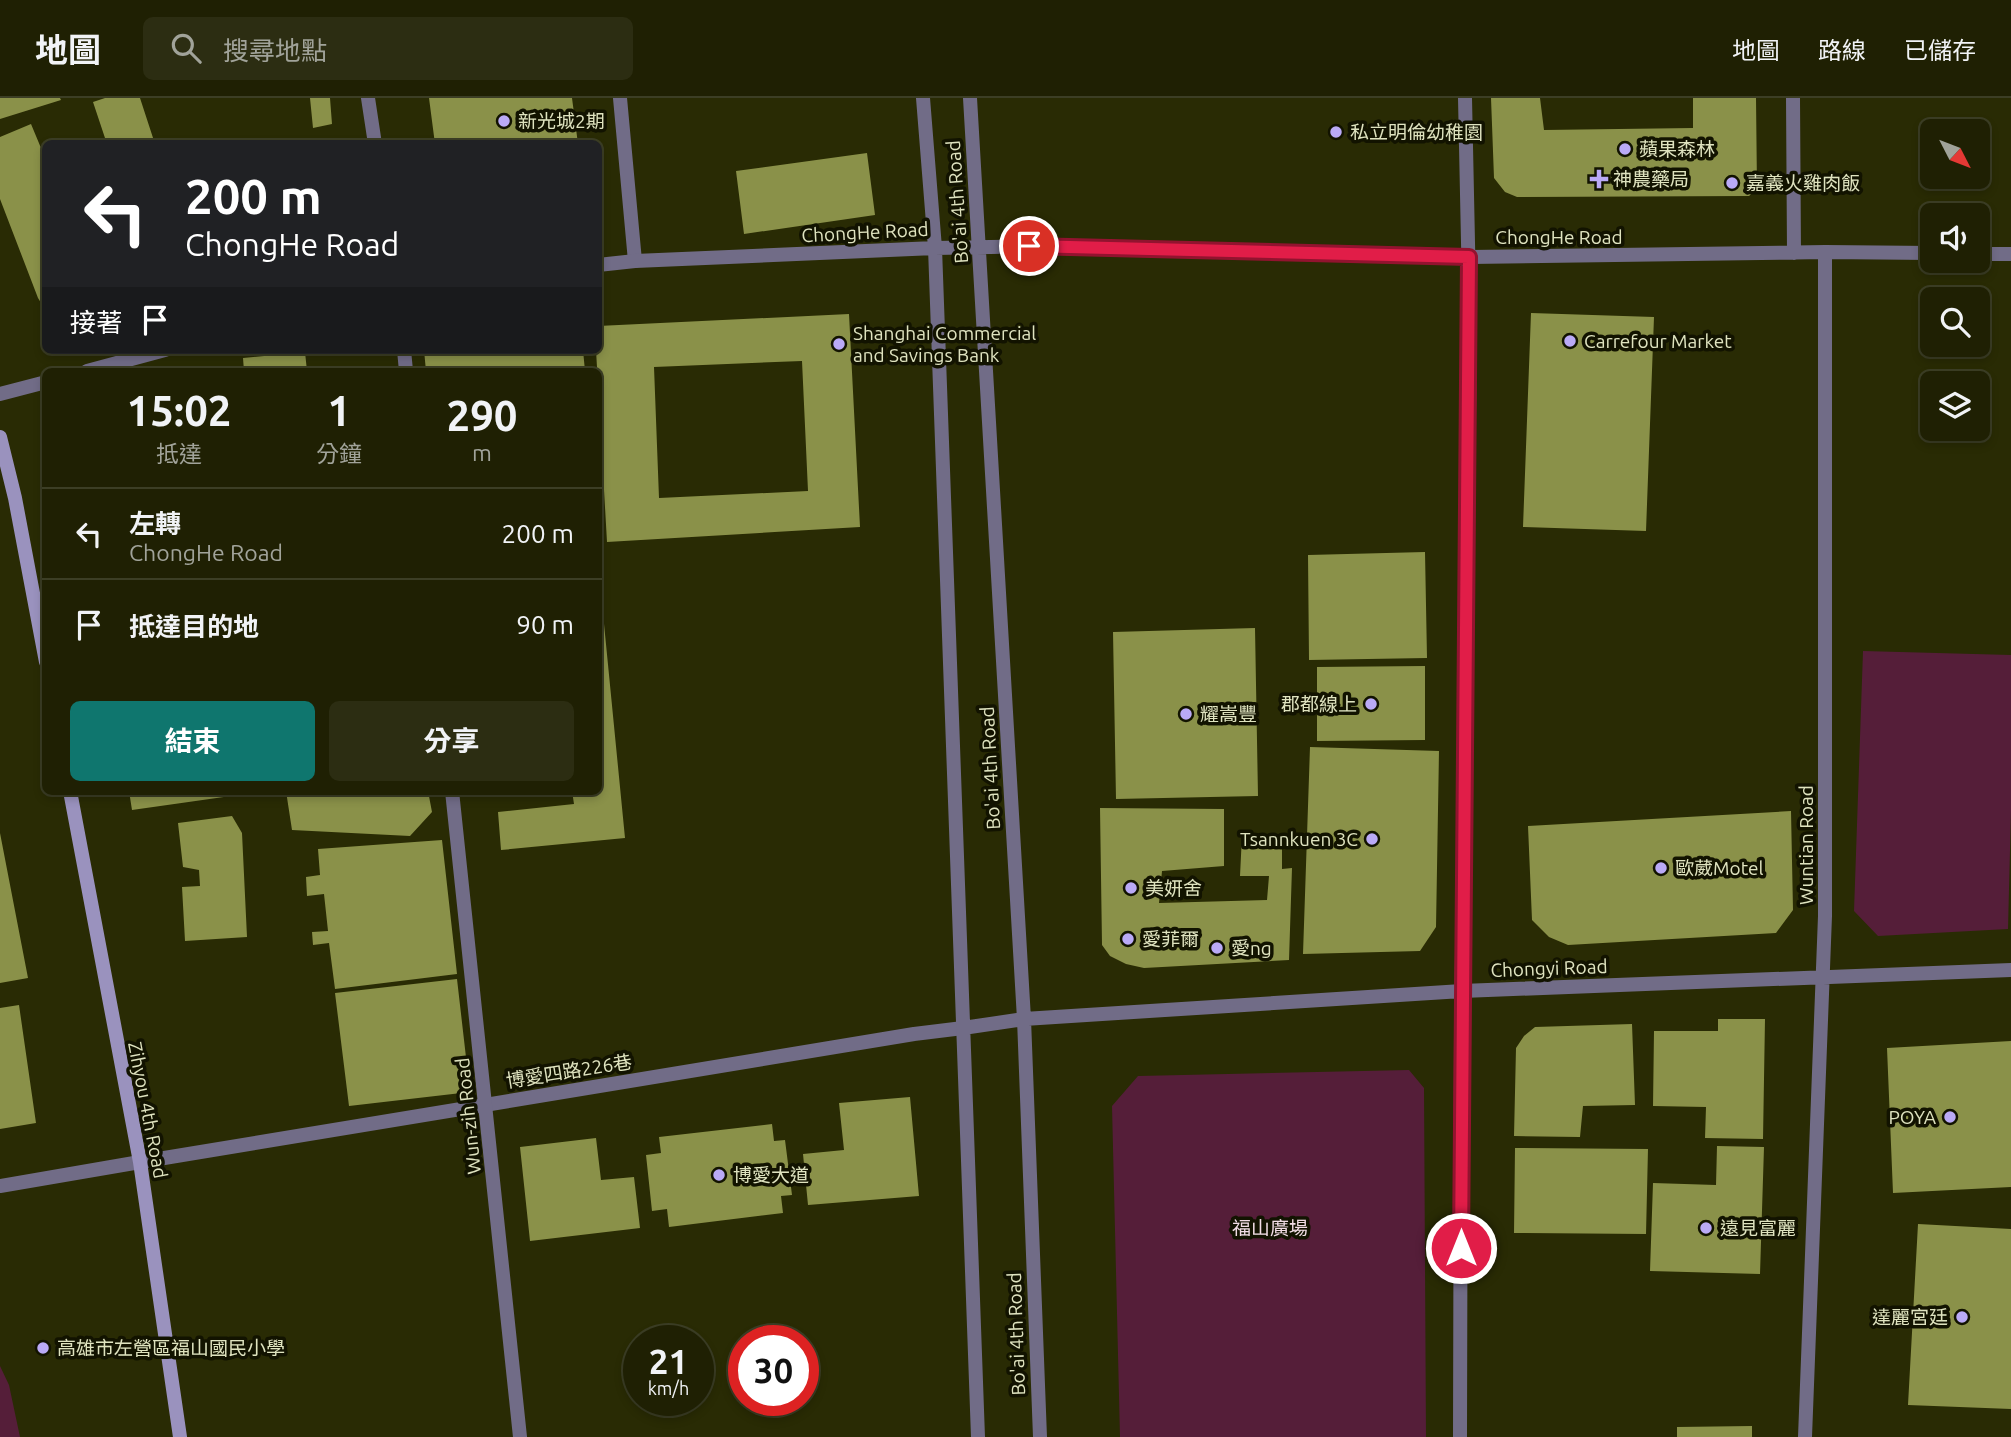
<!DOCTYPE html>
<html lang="zh-TW">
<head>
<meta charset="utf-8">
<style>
  :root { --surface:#1f2003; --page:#2c2d12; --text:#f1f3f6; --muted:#a1a39a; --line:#3c3e25; --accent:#0f766e }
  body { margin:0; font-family:Ubuntu,"Noto Sans TC",sans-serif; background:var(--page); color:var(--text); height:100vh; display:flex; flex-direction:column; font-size:26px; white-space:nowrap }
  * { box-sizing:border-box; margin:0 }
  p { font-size:23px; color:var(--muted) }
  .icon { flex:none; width:38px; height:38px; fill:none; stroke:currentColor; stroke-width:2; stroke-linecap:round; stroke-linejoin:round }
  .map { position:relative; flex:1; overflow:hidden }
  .panel { position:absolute; left:42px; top:270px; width:560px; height:427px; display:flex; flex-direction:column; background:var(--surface); border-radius:10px; box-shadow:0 4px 10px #0003,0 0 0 2px var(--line) }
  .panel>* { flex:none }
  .hud { position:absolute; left:42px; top:42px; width:560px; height:214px; border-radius:10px; box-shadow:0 4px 10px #0003,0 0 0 2px var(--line); background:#202124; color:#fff; overflow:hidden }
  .needle { width:46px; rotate:132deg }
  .controls { position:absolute; left:1920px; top:21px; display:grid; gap:14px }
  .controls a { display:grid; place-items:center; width:70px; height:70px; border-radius:10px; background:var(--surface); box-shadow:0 4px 10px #0003,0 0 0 2px var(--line); font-size:35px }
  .speed { position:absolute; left:623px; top:1227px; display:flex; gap:14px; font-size:35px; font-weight:700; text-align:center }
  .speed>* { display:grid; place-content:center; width:91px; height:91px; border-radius:50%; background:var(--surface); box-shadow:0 4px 10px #0003,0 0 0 2px var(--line); line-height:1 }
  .speed small { font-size:18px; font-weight:400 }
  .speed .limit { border:10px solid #d22; background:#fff; color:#111 }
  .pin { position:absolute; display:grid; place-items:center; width:60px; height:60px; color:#fff; margin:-30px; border:4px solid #fff; border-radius:50%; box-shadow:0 2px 7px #0007 }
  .me { position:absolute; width:77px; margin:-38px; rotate:0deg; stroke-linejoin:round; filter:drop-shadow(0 0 5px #0008) }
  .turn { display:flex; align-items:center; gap:24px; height:147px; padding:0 28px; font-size:32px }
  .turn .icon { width:91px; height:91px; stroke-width:2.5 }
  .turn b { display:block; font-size:49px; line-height:60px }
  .then { display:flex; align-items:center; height:66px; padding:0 28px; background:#0003; gap:14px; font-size:26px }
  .eta { display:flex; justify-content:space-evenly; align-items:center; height:119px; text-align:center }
  .eta b { font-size:42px; font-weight:700; line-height:49px }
  .action { display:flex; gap:14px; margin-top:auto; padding:14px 28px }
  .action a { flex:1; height:80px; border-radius:10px; background:var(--accent); color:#fff; font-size:28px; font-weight:700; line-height:80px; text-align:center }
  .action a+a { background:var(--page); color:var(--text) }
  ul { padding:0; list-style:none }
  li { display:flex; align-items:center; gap:21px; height:91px; padding:0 28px; border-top:2px solid var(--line) }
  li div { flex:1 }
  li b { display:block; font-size:26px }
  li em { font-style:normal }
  header { display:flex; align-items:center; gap:42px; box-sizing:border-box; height:98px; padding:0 35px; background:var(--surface); border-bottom:2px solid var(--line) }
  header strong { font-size:33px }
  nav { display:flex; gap:38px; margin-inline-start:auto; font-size:24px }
  .search { width:490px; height:63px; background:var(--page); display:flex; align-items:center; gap:18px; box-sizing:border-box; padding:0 24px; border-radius:10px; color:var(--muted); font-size:26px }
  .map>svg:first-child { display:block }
  .green { fill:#551e39 }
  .building { fill:#8a9149; fill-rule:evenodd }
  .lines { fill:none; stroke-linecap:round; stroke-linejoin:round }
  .lane { stroke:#716c87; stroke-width:14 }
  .street { stroke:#716c87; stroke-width:14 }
  .secondary { stroke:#9a92be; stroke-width:14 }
  .route-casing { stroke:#92132f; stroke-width:18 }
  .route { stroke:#e11d48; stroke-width:12 }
  .poi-dot { fill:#baaaf6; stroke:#121300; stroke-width:2.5 }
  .labels { text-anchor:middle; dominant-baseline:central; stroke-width:7; stroke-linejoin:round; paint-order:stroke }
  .poi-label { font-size:19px; fill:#dfe3bf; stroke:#121300; text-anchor:start }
  .street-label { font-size:19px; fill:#dfe3bf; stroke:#121300 }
  .park-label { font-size:19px; fill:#f2dde5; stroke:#121300 }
</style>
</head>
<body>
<header>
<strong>地圖</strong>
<div class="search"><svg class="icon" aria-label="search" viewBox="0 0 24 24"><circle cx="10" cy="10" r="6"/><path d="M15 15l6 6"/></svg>搜尋地點</div>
<nav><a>地圖</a><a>路線</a><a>已儲存</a></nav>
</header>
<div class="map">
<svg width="2011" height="1339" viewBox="0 0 2011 1339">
  <rect width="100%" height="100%" fill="#292b04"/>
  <path class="green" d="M1863,553l148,4v156l-3,118 -130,7 -24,-25z
    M1409,972l15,18 2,349h-306l-8,-331 26,-30z
    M0,1268l9,19 11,52h-20z"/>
  <path class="building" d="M0,0h60l1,2 -61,19z
    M105,0h35l15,46h-48l-14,-42z
    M310,0h20l2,26 -19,4z
    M429,0h143l6,46h-143z
    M1491,0h49l4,32 149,-2v-30h63l1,91 -8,7 -232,1 -12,-5 -11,-14z
    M31,26l15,36v151l-8,-13 -38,-99v-62z
    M867,55l8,62 -131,19 -8,-63z
    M1531,215l123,4 -8,214 -123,-4z
    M849,216l11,213 -253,15 -11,-192h2v-24zM802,263l6,130 -149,7 -5,-131z
    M424,252h159l2,21h-159z
    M305,254l2,19h-63l-1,-13z
    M1425,454l2,106 -118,2 -1,-105z
    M598,485h2l25,255 -124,12 -3,-38 76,-8 -2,-13h26z
    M1255,530l3,168 -142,3 -3,-167z
    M1425,568v74l-108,1v-74z
    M1310,649l129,4 -3,176 -16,24 -117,3z
    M129,693h122l1,2 -120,17z
    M286,693h142l4,21 -22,24 -118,-6z
    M1100,710l124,1v57l-62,5 -3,32 108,-3 2,-24h-29l2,-41 40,3v31l10,-1 -3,92 -145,8 -18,-4 -16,-8 -8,-11z
    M1791,713l2,99 -17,23 -208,12 -19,-8 -17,-17 -4,-94z
    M232,718l10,17 5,104 -62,4 -3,-54 18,-1 -1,-16 -16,-3 -5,-44z
    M0,735l28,145 -28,5z
    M442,742l15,134 -122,15 -6,-46 -16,2 -1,-13 16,-1 -4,-37 -17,2 -1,-19 14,-2 -2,-26z
    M457,881l13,113 -121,14 -14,-113z
    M19,907l17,118 -36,6v-121z
    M1718,921h47l-2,120 -58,-1 1,-31 -53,-1 1,-75h64z
    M1632,926l3,81 -52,1 -3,31 -66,-1 2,-88 8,-12 11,-9z
    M2011,943v146l-118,6 -6,-145z
    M910,999l9,99 -111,9 -5,-51 41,-4 -5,-47z
    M772,1026l2,17 11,-1 7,55 -11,1 2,17 -114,14 -2,-18 -15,2 -6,-56 15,-2 -2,-16z
    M596,1040l5,42 33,-3 6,51 -110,13 -10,-94z
    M1717,1048l47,1 -4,127 -110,-3 3,-88 63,2z
    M1515,1050l133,1 -2,85 -132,-1z
    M1918,1126l93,5v180l-103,-4z
    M1752,1328v11h-75v-10z"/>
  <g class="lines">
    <path class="lane" d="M620,0l15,163
      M140,1064l774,-128 49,-6"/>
    <path class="street" d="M368,0l7,46
      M923,0l12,150 43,1189
      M970,0l54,921 16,418
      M1793,0l1,155
      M1978,156h33
      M598,167l37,-4 300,-13 119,-2 416,11 355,-5 107,1
      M404,252l2,21
      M87,273l78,-21
      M0,296l46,-12
      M452,693l68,646
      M963,930l61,-9 438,-28 549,-21
      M0,1088l140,-24
      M1460,1339l1,-404 9,-695 -5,-240
      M1805,1339l20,-521v-664"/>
    <path class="secondary" d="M0,339l15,61 31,164
      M70,693l70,371 40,275"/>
  </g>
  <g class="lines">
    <defs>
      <path id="route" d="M1029,148l440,11 -8,991"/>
    </defs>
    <use href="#route" class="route-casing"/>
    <use href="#route" class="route"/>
  </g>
  <g class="poi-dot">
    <circle cx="504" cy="23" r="7"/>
    <circle cx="1336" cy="34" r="7"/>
    <circle cx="1625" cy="51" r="7"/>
    <path d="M1595.5 70.5h7v7h7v7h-7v7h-7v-7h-7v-7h7z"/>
    <circle cx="1732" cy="85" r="7"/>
    <circle cx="1570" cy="243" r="7"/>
    <circle cx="839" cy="246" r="7"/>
    <circle cx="1371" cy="606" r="7"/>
    <circle cx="1186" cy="616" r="7"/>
    <circle cx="1372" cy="741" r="7"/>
    <circle cx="1661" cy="770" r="7"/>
    <circle cx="1131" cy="790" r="7"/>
    <circle cx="1128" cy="841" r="7"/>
    <circle cx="1217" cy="850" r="7"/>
    <circle cx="1950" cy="1019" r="7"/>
    <circle cx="719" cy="1077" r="7"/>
    <circle cx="1706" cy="1130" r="7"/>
    <circle cx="1962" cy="1219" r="7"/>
    <circle cx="43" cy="1250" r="7"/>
  </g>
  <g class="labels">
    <g class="poi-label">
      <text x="518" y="23">新光城2期</text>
      <text x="1350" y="34">私立明倫幼稚園</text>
      <text x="1639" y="51">蘋果森林</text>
      <text x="1613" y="81">神農藥局</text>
      <text x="1746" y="85">嘉義火雞肉飯</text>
      <text x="853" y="235">Shanghai Commercial<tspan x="853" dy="22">and Savings Bank</tspan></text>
      <text x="1584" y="243">Carrefour Market</text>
      <text x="1357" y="606" text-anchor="end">郡都線上</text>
      <text x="1200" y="616">耀嵩豐</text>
      <text x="1358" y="741" text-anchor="end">Tsannkuen 3C</text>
      <text x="1675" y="770">歐葳Motel</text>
      <text x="1145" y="790">美妍舍</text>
      <text x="1142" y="841">愛菲爾</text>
      <text x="1231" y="850">愛ng</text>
      <text x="1936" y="1019" text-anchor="end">POYA</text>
      <text x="733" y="1077">博愛大道</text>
      <text x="1720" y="1130">遠見富麗</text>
      <text x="1948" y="1219" text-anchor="end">達麗宮廷</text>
      <text x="57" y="1250">高雄市左營區福山國民小學</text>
    </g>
    <g class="street-label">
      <text transform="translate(957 104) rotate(-94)">Bo'ai 4th Road</text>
      <text transform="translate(865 134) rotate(-3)">ChongHe Road</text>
      <text x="1559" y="139">ChongHe Road</text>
      <text transform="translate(990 670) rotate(-93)">Bo'ai 4th Road</text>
      <text transform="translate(1806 747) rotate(-90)">Wuntian Road</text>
      <text transform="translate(1549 870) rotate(-2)">Chongyi Road</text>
      <text transform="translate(569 973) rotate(-9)">博愛四路226巷</text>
      <text transform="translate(148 1012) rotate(79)">Zihyou 4th Road</text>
      <text transform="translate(468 1018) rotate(-96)">Wun-zih Road</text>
      <text transform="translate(1016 1236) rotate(-92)">Bo'ai 4th Road</text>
    </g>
    <g class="park-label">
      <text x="1270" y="1130">福山廣場</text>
    </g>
  </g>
</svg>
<div class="controls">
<a><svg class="needle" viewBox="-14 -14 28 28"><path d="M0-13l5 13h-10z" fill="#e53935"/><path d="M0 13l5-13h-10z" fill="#a1a39a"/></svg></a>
<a><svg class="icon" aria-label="sound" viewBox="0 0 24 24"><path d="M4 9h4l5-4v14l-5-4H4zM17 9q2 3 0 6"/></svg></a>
<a><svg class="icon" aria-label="search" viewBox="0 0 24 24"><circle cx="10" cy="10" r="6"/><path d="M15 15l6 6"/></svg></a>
<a><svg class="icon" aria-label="layers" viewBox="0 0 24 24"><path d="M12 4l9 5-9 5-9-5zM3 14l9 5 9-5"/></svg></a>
</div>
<div class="speed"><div>21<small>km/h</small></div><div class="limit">30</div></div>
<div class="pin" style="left:1029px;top:148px;background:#d93025"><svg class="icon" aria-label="arrive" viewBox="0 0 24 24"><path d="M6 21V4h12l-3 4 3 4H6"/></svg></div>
<svg class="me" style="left:1461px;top:1150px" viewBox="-20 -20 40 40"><circle r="17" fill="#e11d48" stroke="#fff" stroke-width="3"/><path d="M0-11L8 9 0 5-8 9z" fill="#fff"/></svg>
<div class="hud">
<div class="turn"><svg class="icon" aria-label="left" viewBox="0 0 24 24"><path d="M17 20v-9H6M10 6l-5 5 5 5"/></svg><div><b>200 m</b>ChongHe Road</div></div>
<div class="then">接著<svg class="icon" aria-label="arrive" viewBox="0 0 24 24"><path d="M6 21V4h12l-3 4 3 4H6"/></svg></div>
</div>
<section class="panel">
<div class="eta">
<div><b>15:02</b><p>抵達</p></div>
<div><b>1</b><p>分鐘</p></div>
<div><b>290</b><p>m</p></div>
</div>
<ul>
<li><svg class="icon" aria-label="left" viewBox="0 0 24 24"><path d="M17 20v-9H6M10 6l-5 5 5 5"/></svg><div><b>左轉</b><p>ChongHe Road</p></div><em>200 m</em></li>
<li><svg class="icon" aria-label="arrive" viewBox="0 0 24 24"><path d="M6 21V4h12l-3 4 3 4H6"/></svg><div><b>抵達目的地</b></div><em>90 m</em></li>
</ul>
<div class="action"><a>結束</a><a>分享</a></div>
</section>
</div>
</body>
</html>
